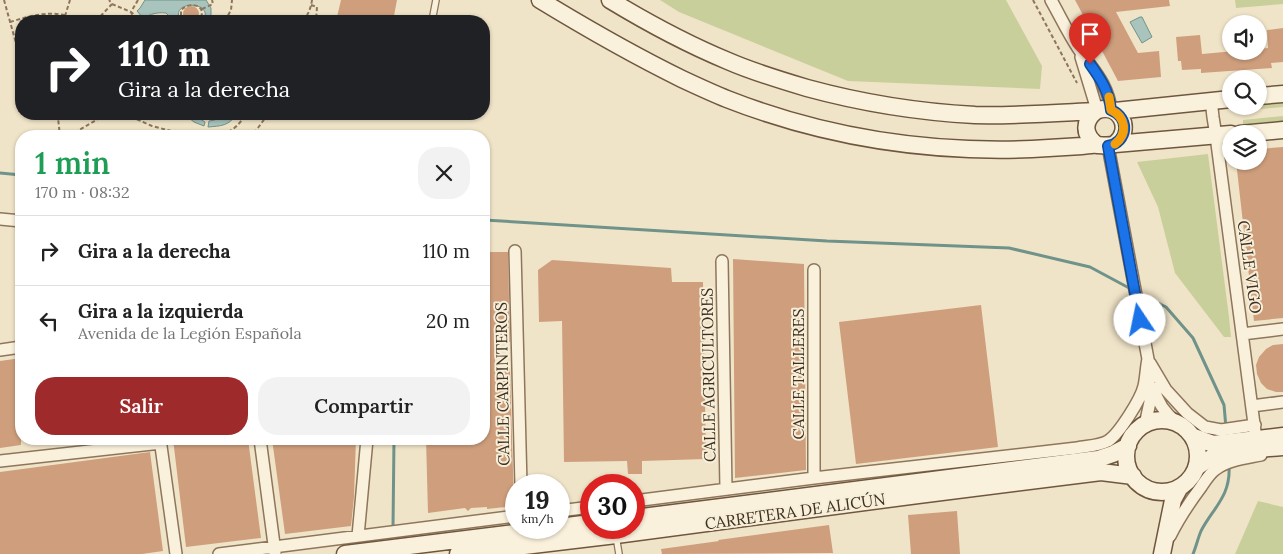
<!DOCTYPE html>
<html lang="es">
<head>
<meta charset="utf-8">
<style>
  :root { --surface:#fff; --page:#f2f2f2; --text:#222; --muted:#767676; --line:#e0e0e0; --accent:#9e2a2b }
  body { margin:0; font-family:Lora,serif; background:var(--page); color:var(--text); height:100vh; display:flex; flex-direction:column; font-size:19px; white-space:nowrap }
  * { box-sizing:border-box; margin:0 }
  p { font-size:16px; color:var(--muted) }
  .icon { flex:none; width:28px; height:28px; fill:none; stroke:currentColor; stroke-width:2; stroke-linecap:round; stroke-linejoin:round }
  .map { position:relative; flex:1; overflow:hidden }
  .details { position:absolute; left:15px; top:130px; width:475px; height:315px; display:flex; flex-direction:column; background:var(--surface); border-radius:20px; box-shadow:0 1px 4px #0004 }
  .details>* { flex:none }
  .guide { position:absolute; left:15px; top:15px; width:475px; height:105px; border-radius:20px; box-shadow:0 1px 4px #0004; background:#202124; color:#fff; overflow:hidden }
  .fabs { position:absolute; left:1222px; top:15px; display:grid; gap:10px }
  .fabs a { display:grid; place-items:center; width:45px; height:45px; border-radius:50%; background:var(--surface); box-shadow:0 1px 4px #0004; font-size:25px }
  .speed { position:absolute; left:505px; top:474px; display:flex; gap:10px; font-size:25px; font-weight:700; text-align:center }
  .speed>* { display:grid; place-content:center; width:65px; height:65px; border-radius:50%; background:var(--surface); box-shadow:0 1px 4px #0004; line-height:1 }
  .speed small { font-size:12px; font-weight:400 }
  .speed .limit { border:8px solid #d22; background:#fff; color:#111 }
  .pin { position:absolute; display:grid; place-items:center; width:42px; height:42px; color:#fff; margin:-51px -21px; border-radius:50% 50% 50% 0; rotate:-45deg; box-shadow:0 0 5px #0007 }
  .pin .icon { rotate:45deg }
  .me { position:absolute; width:55px; margin:-28px; rotate:349deg; stroke-linejoin:round; filter:drop-shadow(0 0 4px #0008) }
  .turn { display:flex; align-items:center; gap:18px; height:105px; padding:0 20px; font-size:22px }
  .turn .icon { width:65px; height:65px; stroke-width:2.5 }
  .turn b { display:block; font-size:35px; line-height:42px }
  .round { display:grid; place-items:center; flex:none; width:52px; height:52px; border-radius:20px; background:var(--page) }
  .overview { display:flex; align-items:center; justify-content:space-between; height:85px; padding:0 20px }
  h1 { font-size:30px; font-weight:600; line-height:38px; color:#1e9e55 }
  .button { display:flex; gap:10px; margin-top:auto; padding:10px 20px }
  .button a { flex:1; height:58px; border-radius:20px; background:var(--accent); color:#fff; font-size:20px; font-weight:600; line-height:58px; text-align:center }
  .button a+a { background:var(--page); color:var(--text) }
  ul { padding:0; list-style:none }
  li { display:flex; align-items:center; gap:15px; height:70px; padding:0 20px; border-top:1px solid var(--line) }
  li div { flex:1 }
  li b { display:block; font-size:19px }
  li em { font-style:normal }
  .map>svg:first-child { display:block }
  .green { fill:#c9cf9b }
  .water { fill:#a9c4bc; stroke:#6f938a }
  .lines { fill:none; stroke-linecap:round; stroke-linejoin:round }
  .stream { stroke:#6f938a; stroke-width:3 }
  .building { fill:#cf9f7d }
  .lane-casing { stroke:#8d765c; stroke-width:8 }
  .street-casing { stroke:#8d765c; stroke-width:14 }
  .secondary-casing { stroke:#6f573f; stroke-width:19 }
  .path { stroke:#8d765c; stroke-width:2; stroke-dasharray:4 2.5; stroke-linecap:butt }
  .lane { stroke:#faf1dc; stroke-width:5.5 }
  .street { stroke:#faf1dc; stroke-width:11 }
  .secondary { stroke:#faf1dc; stroke-width:16 }
  .route-casing { stroke:#114b97; stroke-width:12 }
  .route { stroke:#1a73e8; stroke-width:9 }
  .slow { stroke:#f59e0b; stroke-width:9 }
  .labels { text-anchor:middle; dominant-baseline:central; stroke-width:4; stroke-linejoin:round; paint-order:stroke }
  .street-label { font-size:16px; fill:#3d2e20; stroke:#f7eed8 }
</style>
</head>
<body>
<div class="map">
<svg width="1283" height="554" viewBox="0 0 1283 554">
  <rect width="100%" height="100%" fill="#f0e4c8"/>
  <path class="green" d="M660,0h346l36,66 -2,23 -192,-8 -169,-69z
    M1235,0h48v4l-47,4z
    M1283,103v4l-41,4v-4l17,-1v-1z
    M1283,116v5l-40,3v-4z
    M1208,154l21,163 2,20h-7l-49,-64 -17,-66 -21,-45z
    M1258,501l25,6v47h-48z"/>
  <path class="water" d="M145,0h61l5,8v13h-8c13,-21 -36,-21 -22,0h-7l-8,-8c-9,-1 -15,1 -23,5l-6,-7 3,-3z
    M48,16l7,1 12,4h-46v7l-1,-7z
    M1140,17h2l10,20 -10,6 -12,-21z
    M184,114h44l1,2 2,-2h5c-6,12 -16,12 -28,13l1,-6 6,-1 2,-3 -1,-2h-14l-3,1 1,3 5,3 -1,4 -10,-4z"/>
  <g class="lines">
    <path class="stream" d="M0,173l21,2
      M484,220l343,21 182,7 81,19 41,22
      M1138,293l28,14 27,31 31,67 2,23
      M393,528l1,-89
      M1193,554c3,-7 5,-16 8,-23 12,-23 30,-35 28,-65"/>
  </g>
  <path class="building" d="M341,0h56l-4,21h-57z
    M1075,0h94l1,6 -54,6 22,41 21,-2 2,26 -43,4z
    M183 14a8 8 0 1 1 16 0a8 8 0 1 1-16 0Z
    M1283,28v34l-12,1 1,5 -71,5v-4l-19,1 -1,-9h-3l-2,-24 24,-2 2,19 33,-3h24v-2l9,-1 -1,-18z
    M1283,147v171l-29,3 -18,-160h23v-12z
    M484,252h24l2,90h-15v26h15l4,138 -27,3v-2l-16,1 -3,3 -3,-3 -37,5 -2,-74h58z
    M733,259l71,5 2,206 -71,8z
    M552,260l119,8 1,14h31l3,177 -64,2v13h-14l-1,-13 -63,1 -2,-141 -23,1 -1,-52z
    M981,305l17,142 -142,17 -17,-142z
    M1283,344v48h-7l-9,-3 -6,-6 -4,-9 -1,-9 3,-8 7,-8 7,-4z
    M21,358v87l-21,3v-87z
    M173,439h75l13,99 -75,9z
    M272,439h84l-2,58 -3,29 -66,8z
    M150,452l13,99 -21,3h-142v-82z
    M957,511l3,43h-49l-3,-39z
    M829,525l4,28 -171,1 -1,-5 58,-8 -1,-1z"/>
  <g class="lines">
    <defs>
      <path id="lane" d="M432,21l4,-21
        M616,536l3,18"/>
      <path id="street" d="M1051,0c9,16 17,33 27,48 14,21 30,35 33,62
        M1081,57l16,53
        M1211,100l2,17 3,19 40,303
        M1108,146l40,213 2,43 -5,23
        M0,219l21,2
        M515,251l6,234
        M722,261l4,228
        M814,270v208
        M1242,334l41,-5
        M0,350l21,-3
        M1150,363l16,27 21,23 18,14 16,3 34,-5
        M1154,388c3,15 11,25 23,35
        M1252,406l31,-4
        M160,439l16,115
        M260,439l15,113
        M0,461l161,-18
        M634,501l180,-23 263,-30c9,-2 22,-2 31,-7 11,-7 33,-42 36,-55 2,-8 2,-18 4,-27
        M559,511l32,-4
        M358,536l9,-97
        M1170,536c9,-18 19,-33 31,-49 4,-6 9,-14 15,-18 12,-9 30,-11 45,-14
        M219,554l297,-38"/>
      <path id="secondary" d="M540,0c46,28 93,55 142,79 15,7 30,14 45,20 97,38 202,54 305,50 17,-1 33,-2 50,-3 4,0 10,-2 15,-1 7,0 11,2 18,-1l116,-10
        M610,0c38,23 77,44 118,61 25,11 52,19 79,27 55,15 111,24 168,27 40,1 81,-2 121,-4 23,-10 38,18 19,33
        M1259,96l24,-2
        M1096,111c-13,10 -13,24 1,34
        M1115,111l116,-12
        M1240,134l43,-4
        M1126 456a36 36 0 1 1 72 0a36 36 0 1 1-72 0Z
        M1194,437l19,7 70,-8
        M1197,467c4,-3 9,-6 14,-9 22,-9 48,-9 72,-11
        M634,518l464,-59 15,-5 15,-8
        M559,527l32,-4
        M345,554l209,-26
        M458,554l158,-19 302,-40 183,-23 32,4
        M1162,554l11,-54 7,-13"/>
    </defs>
    <use href="#lane" class="lane-casing"/>
    <use href="#street" class="street-casing"/>
    <use href="#secondary" class="secondary-casing"/>
    <path class="path" d="M4,0l17,61
      M138,0l-7,12 10,9
      M1033,0l44,83
      M112,4l19,8 4,9
      M311,5l6,2 -1,14
      M202,9l11,-5 -1,-4
      M65,16l5,-16
      M96,21l16,-17 -3,-4
      M148,21l4,-2 14,-2 3,4
      M184,21l-3,-4v-7c10,-10 28,-4 18,11
      M225,21l6,-11 1,-10
      M303,21c5,-6 8,-13 9,-21
      M10,22c23,-7 47,-14 69,-1
      M21,70l-2,41 2,1
      M44,114l14,1
      M59,114l-1,4 2,18
      M125,114l27,12 38,10
      M69,136l34,-20 10,-2
      M199,136l1,-4c23,3 33,3 46,-18
      M248,136l7,-4 13,-18"/>
    <use href="#lane" class="lane"/>
    <use href="#street" class="street"/>
    <use href="#secondary" class="secondary"/>
  </g>
  <g class="lines">
    <defs>
      <path id="route" d="M1090,64c10,14 19,27 21,46 19,8 17,32 -3,36l32,174"/>
    </defs>
    <use href="#route" class="route-casing"/>
    <use href="#route" class="route"/>
    <path class="slow" d="M1109,97l2,13c15,7 17,24 4,34"/>
  </g>
  <g class="labels">
    <g class="street-label">
      <text transform="translate(1250 267) rotate(82)">CALLE VIGO</text>
      <text transform="translate(798 374) rotate(-90)">CALLE TALLERES</text>
      <text transform="translate(708 375) rotate(-91)">CALLE AGRICULTORES</text>
      <text transform="translate(502 384) rotate(-91)">CALLE CARPINTEROS</text>
      <text transform="translate(795 511) rotate(-8)">CARRETERA DE ALICÚN</text>
    </g>
  </g>
</svg>
<div class="fabs">
<a><svg class="icon" aria-label="sound" viewBox="0 0 24 24"><path d="M4 9h4l5-4v14l-5-4H4zM17 9q2 3 0 6"/></svg></a>
<a><svg class="icon" aria-label="search" viewBox="0 0 24 24"><circle cx="10" cy="10" r="6"/><path d="M15 15l6 6"/></svg></a>
<a><svg class="icon" aria-label="layers" viewBox="0 0 24 24"><path d="M12 4l9 5-9 5-9-5zM3 14l9 5 9-5"/></svg></a>
</div>
<div class="speed"><div>19<small>km/h</small></div><div class="limit">30</div></div>
<div class="pin" style="left:1090px;top:64px;background:#d93025"><svg class="icon" aria-label="arrive" viewBox="0 0 24 24"><path d="M6 21V4h12l-3 4 3 4H6"/></svg></div>
<svg class="me" style="left:1140px;top:320px" viewBox="-20 -20 40 40"><circle r="19" fill="#fff"/><path d="M0-13L10 11 0 6-10 11z" fill="#1a73e8"/></svg>
<div class="guide">
<div class="turn"><svg class="icon" aria-label="right" viewBox="0 0 24 24"><path d="M7 20v-9h11M14 6l5 5-5 5"/></svg><div><b>110 m</b>Gira a la derecha</div></div>
</div>
<section class="details">
<div class="overview"><div><h1>1 min</h1><p>170 m · 08:32</p></div><a class="round"><svg class="icon" aria-label="close" viewBox="0 0 24 24"><path d="M6 6l12 12M18 6L6 18"/></svg></a></div>
<ul>
<li><svg class="icon" aria-label="right" viewBox="0 0 24 24"><path d="M7 20v-9h11M14 6l5 5-5 5"/></svg><div><b>Gira a la derecha</b></div><em>110 m</em></li>
<li><svg class="icon" aria-label="left" viewBox="0 0 24 24"><path d="M17 20v-9H6M10 6l-5 5 5 5"/></svg><div><b>Gira a la izquierda</b><p>Avenida de la Legión Española</p></div><em>20 m</em></li>
</ul>
<div class="button"><a>Salir</a><a>Compartir</a></div>
</section>
</div>
</body>
</html>
